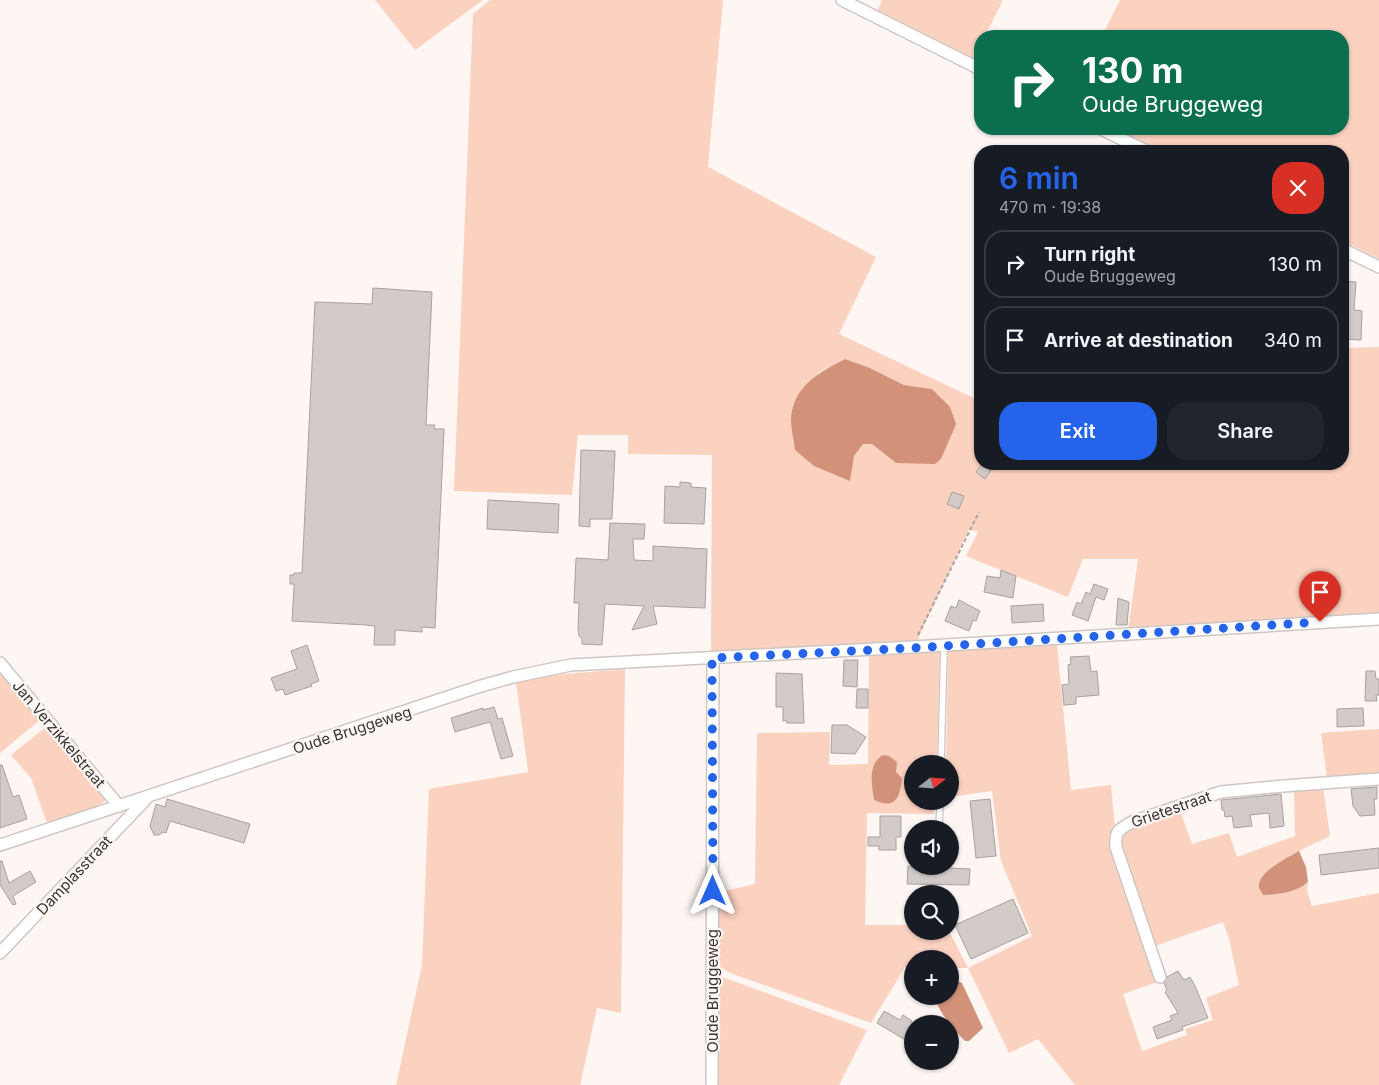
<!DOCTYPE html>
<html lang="en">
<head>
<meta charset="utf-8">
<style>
  :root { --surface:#171b24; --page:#20242c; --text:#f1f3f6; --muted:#9ea1a6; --line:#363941; --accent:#2563eb }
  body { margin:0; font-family:Inter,sans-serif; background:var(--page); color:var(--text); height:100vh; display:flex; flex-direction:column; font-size:19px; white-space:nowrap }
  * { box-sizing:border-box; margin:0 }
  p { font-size:16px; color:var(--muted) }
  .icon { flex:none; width:28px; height:28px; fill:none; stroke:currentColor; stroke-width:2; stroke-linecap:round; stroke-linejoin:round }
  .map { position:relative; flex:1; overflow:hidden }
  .details { position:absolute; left:974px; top:145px; width:375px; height:325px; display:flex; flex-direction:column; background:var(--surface); border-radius:20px; box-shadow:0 1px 4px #0004 }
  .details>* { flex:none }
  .guide { position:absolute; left:974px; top:30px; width:375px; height:105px; border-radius:20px; box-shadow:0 1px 4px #0004; background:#0b6e4f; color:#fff; overflow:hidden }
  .needle { width:32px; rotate:73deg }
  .buttons { position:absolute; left:904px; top:755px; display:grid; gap:10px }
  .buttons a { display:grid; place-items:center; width:55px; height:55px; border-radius:50%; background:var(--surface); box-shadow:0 1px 4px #0004; font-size:25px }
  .pin { position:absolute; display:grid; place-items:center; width:42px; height:42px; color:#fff; margin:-51px -21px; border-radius:50% 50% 50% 0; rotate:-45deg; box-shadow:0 0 5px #0007 }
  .pin .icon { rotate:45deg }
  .me { position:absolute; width:55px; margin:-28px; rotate:0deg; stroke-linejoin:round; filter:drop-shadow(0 0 4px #0008) }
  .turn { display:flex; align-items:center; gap:18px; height:105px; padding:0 25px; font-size:22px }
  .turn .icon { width:65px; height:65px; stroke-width:2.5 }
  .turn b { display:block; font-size:35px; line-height:42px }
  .round { display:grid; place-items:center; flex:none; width:52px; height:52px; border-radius:20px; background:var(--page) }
  .headline { display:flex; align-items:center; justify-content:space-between; height:85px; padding:0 25px }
  h1 { font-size:30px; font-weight:600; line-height:38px; color:var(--accent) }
  .button { display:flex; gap:10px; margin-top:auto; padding:10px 25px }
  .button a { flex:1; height:58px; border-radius:20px; background:var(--accent); color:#fff; font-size:20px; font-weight:600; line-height:58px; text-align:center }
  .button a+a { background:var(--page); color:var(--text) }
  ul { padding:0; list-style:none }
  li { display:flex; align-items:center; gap:15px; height:68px; margin:0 10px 8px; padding:0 15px; border:2px solid var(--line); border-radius:20px }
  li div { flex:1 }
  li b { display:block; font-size:19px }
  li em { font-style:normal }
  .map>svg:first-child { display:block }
  .green { fill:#fbd1c0; fill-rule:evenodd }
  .water { fill:#d29279 }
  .building { fill:#d2cbc8; stroke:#a8a19e }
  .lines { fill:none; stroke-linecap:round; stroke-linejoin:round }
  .lane-casing { stroke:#cec7c4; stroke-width:8 }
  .street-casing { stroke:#cec7c4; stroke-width:14 }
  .path { stroke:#a9a3a1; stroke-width:2; stroke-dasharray:4 2.5; stroke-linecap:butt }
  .lane { stroke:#fff; stroke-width:5.5 }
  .street { stroke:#fff; stroke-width:11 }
  .route { stroke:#2563eb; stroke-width:9; stroke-dasharray:0 16.2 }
  .labels { text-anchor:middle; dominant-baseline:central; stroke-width:4.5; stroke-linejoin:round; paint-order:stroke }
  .street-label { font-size:15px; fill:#383534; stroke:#fdf6f3 }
</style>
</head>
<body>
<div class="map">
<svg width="1379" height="1085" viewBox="0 0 1379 1085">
  <rect width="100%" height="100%" fill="#fdf6f3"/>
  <path class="green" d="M375,0h108l-68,50z
    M490,0h233l-15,167 168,90 -37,77 141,67v63h362l1,-116 36,-1v269l-251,15 10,-72h-55l-15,38 -102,-41 12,-24 -9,-3 -52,112 -206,12 1,-198 -84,-1v-19h-50l-6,60 -118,-4 19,-477zM845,359l25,9 34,17 28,4 -36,74 -24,-19h-9l-9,12 -36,-83z
    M882,0h121l-18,36h-5v10l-7,13 -96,-47z
    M1120,0h259v259l-36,-18 -1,-90h-182l-45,-22h227v-93h-240z
    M1057,645l14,145 40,-5 4,44 65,-19 12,34 37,-11 8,24 58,-21 -1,-48 29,-2 7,50 -31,15 5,35 4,-4 -1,9 5,15 67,-13v192h-304l-37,-46 -29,14 -41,-85h-18v-9h-38v8h-7l-34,56 -141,-50 -10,-6 -3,-10 -1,-64 39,-9 2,-151 73,-1 -1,33 39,-1 1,-109 71,-5 -3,114h-25v37h23l-1,13 -67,-1 -2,112h47v6h37l19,37 64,-32 -31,-75 -9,-70 -42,6v-33h-4l2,-114zM1223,922l6,17 10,46 -33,13 7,22 -28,9 2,6 -45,16 -19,-57 40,-14 -11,-33z
    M0,668l41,51 -41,34z
    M625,669l-4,344 -24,-5 -17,77h-184l26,-120 7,-176 99,-17 -12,-90 27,-6z
    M47,726l59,70 -2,6 -6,4 -51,17 -16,-45 -20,-23z
    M1379,729v46l-52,3 -6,-45z
    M717,975l150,55 -28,55h-123z"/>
  <path class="water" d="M845,359l25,9 34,17 28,4 18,18 6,17 -15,35 -6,5 -39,-1 -24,-19h-9l-9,12 -4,25 -36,-15 -19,-16c-1,-10 -4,-21 -4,-31 2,-33 29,-47 54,-60z
    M883,755l6,1 8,6 -1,10 6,6c-2,19 -6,32 -28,22 -2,-15 -7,-36 9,-45z
    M1299,851l7,16 2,15c-11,10 -31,13 -45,13 0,-1 -4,-7 -4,-7 -3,-16 29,-30 40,-37z
    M953,979l9,4 21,45 -14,13h-4c-9,-9 -30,-32 -29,-45h14v-15z"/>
  <path class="building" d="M1344,281l12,1 -2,28 8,1 -1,29 -18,-1z
    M373,288l59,4 -6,133h9l-1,4h10l-9,199 -13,-1v5l-27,-2v15h-21l1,-19 -9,-1 -74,-4 2,-34v-3h-4v-9h4v-2h8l13,-271 57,2z
    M581,450l34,1 -3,68h-22v8l-11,-1z
    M982,464l9,6 -6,9 -9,-7z
    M680,482l11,1v4l15,1 -2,36 -40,-1 1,-37 15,1z
    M952,492l12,4 -5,13 -12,-5z
    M488,500l71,4 -1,29 -71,-4z
    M610,523l35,1 -1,15h-11l1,21 19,1v-15l54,3 -2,59 -52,-2 4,18 -25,6 12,-24 -39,-2 -3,41 -20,-1v-5l-3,-3 -1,-7 1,-26h-5l2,-45 32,2z
    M1001,570l15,6 -3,22 -29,-6 3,-16 13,2z
    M1094,584l14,5 -4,11 -8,-3 -8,24 -16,-6 5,-13 4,2 5,-12 4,2z
    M1118,598l11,4 -2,23h-11z
    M959,600l21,11 -4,10 -3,-1 -4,11 -24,-10 6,-15 5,2z
    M1043,604l1,17 -32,2 -1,-17z
    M307,645l12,36 -8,3 1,2 -27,9 -2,-6 -7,2 -5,-13 26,-9 -6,-18z
    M1089,656l2,16 6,-1 2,24 -23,2v7l-12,1 -2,-20 7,-1 -1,-19 3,-1 -1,-7z
    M844,660h14l-1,27 -14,-1z
    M1366,671h9l1,8h3v16h-3l1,6h-12z
    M776,673l26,1 2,49h-17l-1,-3 -3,1v-14h-7z
    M857,689h11v19h-12z
    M494,707l4,12 4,-1 11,38 -12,3 -11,-37 -35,10 -4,-14 32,-10v2z
    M1363,708l1,18 -27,1v-18z
    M832,725h15l19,12 -11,17 -24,-1z
    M0,765h2l11,32 6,-2 8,24 -27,9z
    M1377,787v12h-3l1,16 -15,1 -7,-10 -2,-17z
    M1281,794l3,32 -14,2 -1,-15 -19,2 2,11 -18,2 -2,-12 -7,1 -1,-7h-2l-1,-10z
    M167,799l83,25 -6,19 -74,-22 -4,12 -3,-1 -4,3h-5l-4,-9 6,-22 9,3z
    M990,799l6,57 -20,2 -6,-57z
    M880,816h21v21h-5v13h-17v-4h-11v-9h12z
    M1379,848v20l-58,7 -2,-20z
    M0,861h2l7,22 21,-12 6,11 -23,14 3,8 -3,1 -13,-20z
    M908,866l62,3 -1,16 -62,-1z
    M1013,899l15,34 -57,26 -16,-34z
    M1178,971l6,9 6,-3 6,11 12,30 -26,9 1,3 -26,9 -4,-12 19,-7 -2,-4 8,-3 -13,-21 2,-2 -3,-7 3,-6z
    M884,1011l16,9 3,-5 9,6v23l-35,-21z"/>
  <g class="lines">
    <defs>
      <path id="lane" d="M941,764l3,-118
        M939,829l1,-28"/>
      <path id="street" d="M842,0l138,69
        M1101,129l45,22
        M1342,249l37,18
        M0,663l119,143
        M0,845l481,-159 32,-9 58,-12 341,-18 467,-28
        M0,953l147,-155
        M1160,977l-44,-130c-1,-16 2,-17 16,-25l89,-30 62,-6 96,-7
        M712,1085l1,-427"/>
    </defs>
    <use href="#lane" class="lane-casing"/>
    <use href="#street" class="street-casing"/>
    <path class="path" d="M918,635l61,-123"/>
    <use href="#lane" class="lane"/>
    <use href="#street" class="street"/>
  </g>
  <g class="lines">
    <path class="route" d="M713,891l-1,-233 200,-10 408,-26"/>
  </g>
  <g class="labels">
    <g class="street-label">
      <text transform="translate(352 730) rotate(-18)">Oude Bruggeweg</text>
      <text transform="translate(59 734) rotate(50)">Jan Verzikkelstraat</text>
      <text transform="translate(1171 809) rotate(-19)">Grietestraat</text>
      <text transform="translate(74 875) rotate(-47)">Damplasstraat</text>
      <text transform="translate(712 991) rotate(-90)">Oude Bruggeweg</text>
    </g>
  </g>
</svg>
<div class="buttons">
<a><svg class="needle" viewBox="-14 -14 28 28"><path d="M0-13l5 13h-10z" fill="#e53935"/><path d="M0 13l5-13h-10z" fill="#9ea1a6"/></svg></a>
<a><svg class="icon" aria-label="sound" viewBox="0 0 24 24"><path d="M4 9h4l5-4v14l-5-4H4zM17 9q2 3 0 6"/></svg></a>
<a><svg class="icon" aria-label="search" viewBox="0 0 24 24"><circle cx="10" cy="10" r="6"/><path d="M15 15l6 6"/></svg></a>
<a>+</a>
<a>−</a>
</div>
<div class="pin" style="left:1320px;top:622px;background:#d93025"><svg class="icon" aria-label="arrive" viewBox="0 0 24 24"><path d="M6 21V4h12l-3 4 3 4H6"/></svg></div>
<svg class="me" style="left:713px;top:891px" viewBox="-20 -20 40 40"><path d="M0-17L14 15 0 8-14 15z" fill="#2563eb" stroke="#fff" stroke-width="4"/></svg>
<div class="guide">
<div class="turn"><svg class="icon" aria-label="right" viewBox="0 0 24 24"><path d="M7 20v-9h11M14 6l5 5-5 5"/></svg><div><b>130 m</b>Oude Bruggeweg</div></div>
</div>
<section class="details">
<div class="headline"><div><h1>6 min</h1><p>470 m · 19:38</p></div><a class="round" style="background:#d93025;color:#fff"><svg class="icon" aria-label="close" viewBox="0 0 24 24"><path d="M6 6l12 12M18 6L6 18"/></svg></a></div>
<ul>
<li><svg class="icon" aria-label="right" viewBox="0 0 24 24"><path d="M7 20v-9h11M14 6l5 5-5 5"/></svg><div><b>Turn right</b><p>Oude Bruggeweg</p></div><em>130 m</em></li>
<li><svg class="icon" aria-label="arrive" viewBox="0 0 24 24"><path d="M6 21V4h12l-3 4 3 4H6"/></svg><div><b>Arrive at destination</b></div><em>340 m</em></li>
</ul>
<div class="button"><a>Exit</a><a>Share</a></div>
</section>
</div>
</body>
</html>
